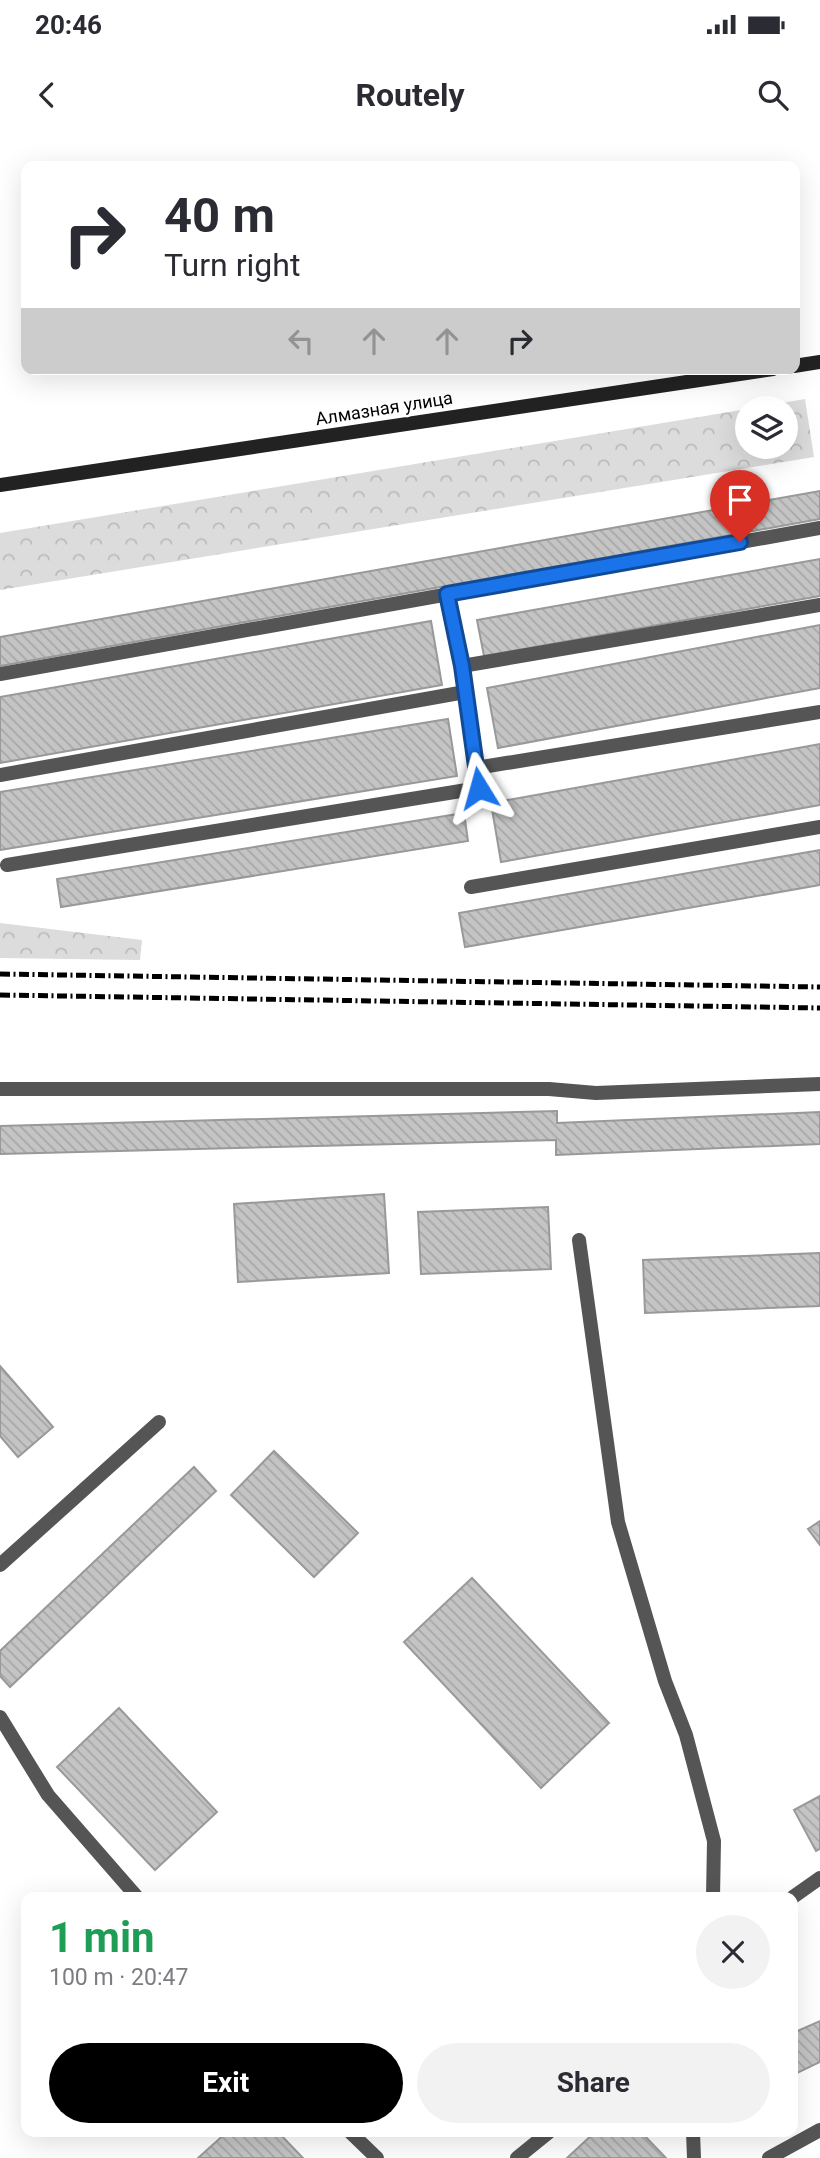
<!DOCTYPE html>
<html lang="en">
<head>
<meta charset="utf-8">
<style>
  :root { --surface:#fff; --page:#f2f2f3; --text:#2b2b33; --muted:#7c7c81; --accent:#000 }
  body { margin:0; font-family:Roboto,sans-serif; background:var(--page); color:var(--text); height:100vh; display:flex; flex-direction:column; font-size:26px; white-space:nowrap }
  * { box-sizing:border-box; margin:0 }
  p { font-size:23px; color:var(--muted) }
  .icon { flex:none; width:38px; height:38px; fill:none; stroke:currentColor; stroke-width:2; stroke-linecap:round; stroke-linejoin:round }
  .map { position:relative; flex:1; overflow:hidden }
  .side { position:absolute; left:21px; top:1752px; width:777px; height:245px; display:flex; flex-direction:column; background:var(--surface); border-radius:14px; box-shadow:0 7px 28px #0002 }
  .side>* { flex:none }
  .guide { position:absolute; left:21px; top:21px; width:779px; height:214px; border-radius:14px; box-shadow:0 7px 28px #0002; background:#fff; color:var(--text); overflow:hidden }
  .fabs { position:absolute; left:735px; top:256px; display:grid; gap:14px }
  .fabs a { display:grid; place-items:center; width:63px; height:63px; border-radius:50%; background:var(--surface); box-shadow:0 7px 28px #0002; font-size:35px }
  .pin { position:absolute; display:grid; place-items:center; width:60px; height:60px; color:#fff; margin:-72px -30px; border-radius:50% 50% 50% 0; rotate:-45deg; box-shadow:0 0 7px #0007 }
  .pin .icon { rotate:45deg }
  .me { position:absolute; width:77px; margin:-38px; rotate:352deg; stroke-linejoin:round; filter:drop-shadow(0 0 5px #0008) }
  .turn { display:flex; align-items:center; gap:24px; height:147px; padding:0 28px; font-size:32px }
  .turn .icon { width:91px; height:91px; stroke-width:2.5 }
  .turn b { display:block; font-size:49px; line-height:60px }
  .lanes { display:flex; align-items:center; height:66px; padding:0 28px; background:#0003; justify-content:center; gap:35px; direction:ltr }
  .lanes .off { opacity:.35 }
  .round { display:grid; place-items:center; flex:none; width:74px; height:74px; border-radius:37px; background:var(--page) }
  .summary { display:flex; align-items:center; justify-content:space-between; height:119px; padding:0 28px }
  h1 { font-size:42px; font-weight:700; line-height:52px; color:#1e9e55 }
  .primary-button { display:flex; gap:14px; margin-top:auto; padding:14px 28px }
  .primary-button a { flex:1; height:80px; border-radius:42px; background:var(--accent); color:#fff; font-size:28px; font-weight:700; line-height:80px; text-align:center }
  .primary-button a+a { background:var(--page); color:var(--text) }
  .status { display:flex; justify-content:space-between; align-items:center; height:49px; padding:0 35px; background:var(--surface); direction:ltr }
  .status svg { height:19px; fill:currentColor }
  header { display:flex; justify-content:space-between; align-items:center; height:91px; padding:0 28px; background:var(--surface); font-size:32px; font-weight:700 }
  .map>svg:first-child { display:block }
  .forest { fill:url(#forest-crowns) }
  .building { fill:url(#building-back-hatch); stroke:#999; stroke-width:2 }
  .lines { fill:none; stroke-linecap:round; stroke-linejoin:round }
  .lane { stroke:#555; stroke-width:14 }
  .street { stroke:#555; stroke-width:14 }
  .secondary { stroke:#222; stroke-width:14 }
  .rail { stroke:#000; stroke-width:5; stroke-dasharray:10 3.5 2 3.5; stroke-linecap:butt }
  .route-casing { stroke:#114b97; stroke-width:18 }
  .route { stroke:#1a73e8; stroke-width:12 }
  .labels { text-anchor:middle; dominant-baseline:central; stroke-width:5; stroke-linejoin:round; paint-order:stroke }
  .street-label { font-size:18px; fill:#000; stroke:#fff }
</style>
</head>
<body>
<div class="status"><b>20:46</b><svg viewBox="0 0 49 12"><path d="M0 12V9h3v3zM5 12V6h3v6zM10 12V3h3v9zM15 12V0h3v12zM26 1h20v11H26zM47 4h2v5h-2z"/></svg></div>
<header><svg class="icon" aria-label="back" viewBox="0 0 24 24"><path d="M15 5l-7 7 7 7"/></svg>Routely<svg class="icon" aria-label="search" viewBox="0 0 24 24"><circle cx="10" cy="10" r="6"/><path d="M15 15l6 6"/></svg></header>
<div class="map">
<svg width="820" height="2018" viewBox="0 0 820 2018">
  <defs>
    <pattern id="forest-crowns" width="20" height="18" patternUnits="userSpaceOnUse" patternTransform="scale(1.75)"><rect width="20" height="18" fill="#dcdcdc"/><path d="M2 6a3 3 0 1 1 6 0M12 15a3 3 0 1 1 6 0" fill="none" stroke="#bbb"/></pattern>
    <pattern id="building-back-hatch" width="6" height="6" patternUnits="userSpaceOnUse" patternTransform="scale(1.75)"><rect width="6" height="6" fill="#c4c4c4"/><path d="M-1 5l2 2M0 0l6 6M5-1l2 2" fill="none" stroke="#a7a7a7"/></pattern>
  </defs>
  <rect width="100%" height="100%" fill="#fff"/>
  <path class="forest" d="M805,259l9,58 -814,133v-57l747,-124v37h39v-38h-34z
    M0,783l142,17 -2,20 -140,-2z"/>
  <path class="building" d="M820,351v28l-820,147v-29z
    M820,419v37l-336,60 -7,-36z
    M431,481l11,64 -442,78v-66z
    M820,485v63l-322,60 -11,-60z
    M448,579l9,57 -457,74v-58z
    M820,604v61l-319,57 -10,-59z
    M464,673l4,28 -407,66 -4,-28z
    M820,710v35l-355,62 -6,-34z
    M557,971v12l263,-11v32l-264,11v-15l-556,14v-28z
    M384,1054l5,79 -151,9 -4,-78z
    M548,1067l3,62 -130,5 -3,-62z
    M820,1113v53l-175,7 -2,-53z
    M0,1226l53,61 -35,30 -18,-21z
    M274,1311l84,82 -44,44 -83,-82z
    M194,1327l22,24 -206,196 -10,-11v-25z
    M820,1381v24l-12,-16z
    M472,1438l137,145 -68,65 -137,-146z
    M119,1568l98,104 -62,58 -98,-103z
    M820,1656v53l-4,2 -22,-41z
    M820,1881v41l-27,13v-42z
    M227,1992h51l25,26h-105z
    M595,1992h46l25,26h-99z"/>
  <g class="lines">
    <path class="lane" d="M447,454l15,72
      M0,534l820,-146
      M476,628l344,-56
      M0,635l465,-83 -3,-26 358,-61
      M7,725l472,-77 -14,-96
      M471,747l349,-60
      M0,949h549l47,4 224,-9
      M579,1100l39,282 47,159 21,54 28,106 -1,56
      M0,1425l159,-143
      M0,1577l48,78 89,102
      M350,1992l27,26
      M517,2018l32,-26"/>
    <path class="street" d="M793,1757l27,-19
      M693,1992l1,26
      M769,2018l51,-28"/>
    <path class="secondary" d="M794,226l26,-4
      M0,345l773,-116"/>
    <path class="rail" d="M0,834l820,13
      M0,855l820,13"/>
  </g>
  <g class="lines">
    <defs>
      <path id="route" d="M479,648l-17,-122 -15,-72 293,-52"/>
    </defs>
    <use href="#route" class="route-casing"/>
    <use href="#route" class="route"/>
  </g>
  <g class="labels">
    <g class="street-label">
      <text transform="translate(384 268) rotate(-9)">Алмазная улица</text>
    </g>
  </g>
</svg>
<div class="fabs">
<a><svg class="icon" aria-label="layers" viewBox="0 0 24 24"><path d="M12 4l9 5-9 5-9-5zM3 14l9 5 9-5"/></svg></a>
</div>
<div class="pin" style="left:740px;top:402px;background:#d93025"><svg class="icon" aria-label="arrive" viewBox="0 0 24 24"><path d="M6 21V4h12l-3 4 3 4H6"/></svg></div>
<svg class="me" style="left:479px;top:648px" viewBox="-20 -20 40 40"><path d="M0-17L14 15 0 8-14 15z" fill="#1a73e8" stroke="#fff" stroke-width="4"/></svg>
<div class="guide">
<div class="turn"><svg class="icon" aria-label="right" viewBox="0 0 24 24"><path d="M7 20v-9h11M14 6l5 5-5 5"/></svg><div><b>40 m</b>Turn right</div></div>
<div class="lanes"><svg class="icon off" aria-label="left" viewBox="0 0 24 24"><path d="M17 20v-9H6M10 6l-5 5 5 5"/></svg><svg class="icon off" aria-label="ahead" viewBox="0 0 24 24"><path d="M12 20V5M6 11l6-6 6 6"/></svg><svg class="icon off" aria-label="ahead" viewBox="0 0 24 24"><path d="M12 20V5M6 11l6-6 6 6"/></svg><svg class="icon" aria-label="right" viewBox="0 0 24 24"><path d="M7 20v-9h11M14 6l5 5-5 5"/></svg></div>
</div>
<section class="side">
<div class="summary"><div><h1>1 min</h1><p>100 m · 20:47</p></div><a class="round"><svg class="icon" aria-label="close" viewBox="0 0 24 24"><path d="M6 6l12 12M18 6L6 18"/></svg></a></div>
<div class="primary-button"><a>Exit</a><a>Share</a></div>
</section>
</div>
</body>
</html>
